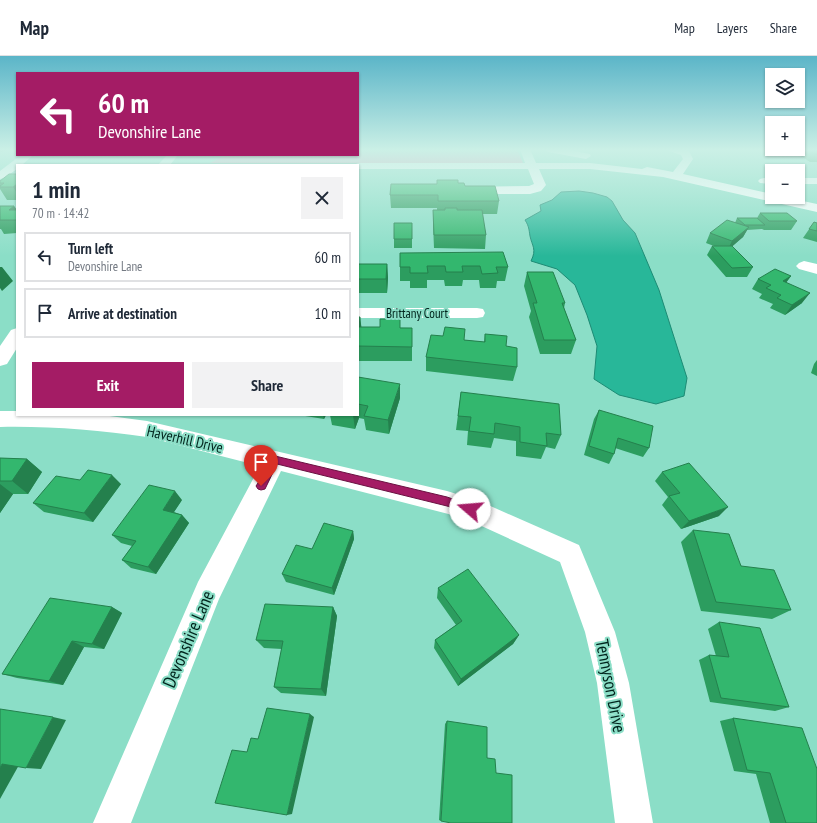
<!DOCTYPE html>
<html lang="en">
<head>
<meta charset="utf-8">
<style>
  :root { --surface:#fff; --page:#f2f2f3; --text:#1f2937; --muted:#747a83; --line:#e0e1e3; --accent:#a41c65 }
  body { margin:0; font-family:"PT Sans Narrow",sans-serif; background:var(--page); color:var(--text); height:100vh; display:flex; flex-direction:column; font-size:15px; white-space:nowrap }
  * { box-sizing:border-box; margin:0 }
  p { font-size:13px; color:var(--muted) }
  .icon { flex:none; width:22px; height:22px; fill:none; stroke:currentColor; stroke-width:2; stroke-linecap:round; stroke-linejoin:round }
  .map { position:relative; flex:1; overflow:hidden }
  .panel { position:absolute; left:16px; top:108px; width:343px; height:252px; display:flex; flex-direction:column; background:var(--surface); border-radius:0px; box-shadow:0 1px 3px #0004 }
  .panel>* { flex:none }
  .hud { position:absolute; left:16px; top:16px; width:343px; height:84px; border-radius:0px; box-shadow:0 1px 3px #0004; background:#a41c65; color:#fff; overflow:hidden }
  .buttons { position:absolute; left:765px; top:12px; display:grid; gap:8px }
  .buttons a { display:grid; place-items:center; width:40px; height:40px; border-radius:0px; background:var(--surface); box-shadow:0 1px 3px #0004; font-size:20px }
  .pin { position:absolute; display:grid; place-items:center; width:34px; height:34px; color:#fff; margin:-41px -17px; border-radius:50% 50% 50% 0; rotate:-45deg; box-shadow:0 0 4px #0007 }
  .pin .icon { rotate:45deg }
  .me { position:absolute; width:44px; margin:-22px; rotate:288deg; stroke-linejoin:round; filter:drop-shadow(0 0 3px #0008) }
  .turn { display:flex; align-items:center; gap:14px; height:84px; padding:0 16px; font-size:18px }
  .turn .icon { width:52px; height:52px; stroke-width:2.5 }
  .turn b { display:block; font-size:28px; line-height:34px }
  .round { display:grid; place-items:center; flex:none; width:42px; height:42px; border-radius:0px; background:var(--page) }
  .overview { display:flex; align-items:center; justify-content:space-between; height:68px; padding:0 16px }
  h1 { font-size:24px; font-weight:800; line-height:30px }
  .cta { display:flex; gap:8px; margin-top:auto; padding:8px 16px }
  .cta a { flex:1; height:46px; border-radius:0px; background:var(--accent); color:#fff; font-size:16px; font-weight:800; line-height:46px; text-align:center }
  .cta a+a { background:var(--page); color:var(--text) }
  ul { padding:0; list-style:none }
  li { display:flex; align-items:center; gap:12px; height:50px; margin:0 8px 6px; padding:0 8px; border:2px solid var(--line); border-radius:0px }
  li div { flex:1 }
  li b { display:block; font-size:15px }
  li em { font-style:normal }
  header { display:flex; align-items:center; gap:24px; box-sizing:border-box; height:56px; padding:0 20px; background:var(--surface); border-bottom:1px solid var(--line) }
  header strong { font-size:19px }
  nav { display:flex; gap:22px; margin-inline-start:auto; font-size:14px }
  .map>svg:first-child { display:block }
  .green { fill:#ef95ba }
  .water { fill:#28b799; stroke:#1c8b74 }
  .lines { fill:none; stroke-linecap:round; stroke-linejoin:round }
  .minor { fill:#fff; fill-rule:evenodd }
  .wall { fill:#2c9d5f }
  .shaded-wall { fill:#24804d }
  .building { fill:#33b76e; stroke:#24804d }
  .route { fill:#a41c65; stroke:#6b1242 }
  .labels { text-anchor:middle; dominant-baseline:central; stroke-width:4; stroke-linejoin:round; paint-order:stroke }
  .far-street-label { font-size:13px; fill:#00241c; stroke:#8bdec7 }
  .street-label { font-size:15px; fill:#00241c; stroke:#8bdec7 }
  .near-street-label { font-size:18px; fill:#00241c; stroke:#8bdec7 }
</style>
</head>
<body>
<header>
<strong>Map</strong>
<nav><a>Map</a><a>Layers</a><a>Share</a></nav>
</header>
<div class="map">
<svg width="817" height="767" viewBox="0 0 817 767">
  <rect width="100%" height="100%" fill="#8bdec7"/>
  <path class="green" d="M358,93h159l6,14h-313l16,-8h132z"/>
  <path class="water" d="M579,135l14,2 14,4 5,4 11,19 12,13 24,57 28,88 -3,18 -28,8 -37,-9 -25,-16 3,-33 -10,-31 -12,-30 -18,-16 -26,-8c6,-12 1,-15 -1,-25 -1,-6 -1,-10 -5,-16l16,-9 -1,-6 12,-5 9,-8z"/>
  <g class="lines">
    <path class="minor" d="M520,93h10l6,14h54l52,6 5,-2 26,5 10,-13 -2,-4 -12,-4 -1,-2h15l6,2 4,8 -10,15 89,20v3h12l33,7v8l-154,-35 -73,-8h-51l7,16 -5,6 -11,3h-64l-4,-1 -2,-3 2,-3 67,-1 5,-2 -6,-15h-170v-4h-5l5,-2h167z
      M543,93h21l26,5 1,2 -5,3 -38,-7z
      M21,99h12l-11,10h-5v4l-13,9 -4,1v-8z
      M167,99h11l-8,10h-12z
      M764,122h8v6l-12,-1 -2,-2 2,-2z
      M798,122h19v6h-19z
      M804,205l13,3v10l-18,-5 -3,-3 3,-3z
      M358,252h119l6,1 2,4 -2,4 -6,1h-119z
      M17,272v20l-10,16 -7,2v-20l11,-16z
      M0,355h17v4h85l45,6 300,70 32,10 100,44 36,87 14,51 24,140h-38l-18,-140 -12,-51 -25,-70 -96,-44 -183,-47 -62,128 -88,224h-38l105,-241 62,-116 -113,-29c-49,-7 -98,-11 -147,-10z"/>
  </g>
  <path class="wall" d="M787,93h30v13h-7l-20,-13z
    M17,118v26h-10l-7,-11v-8z
    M437,124l21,3 41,18 -2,13h-15l4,21 -1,14 -51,-1 -1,-24v-14h4v-2h-46l-1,-13 47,-11z
    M0,150h14l2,3h1v24l-13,1 -3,-5h-1z
    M760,157l37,8 -6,9h-27l-2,-1 -15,1 -4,7 -11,9 21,21 -6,10h-21l-19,-22 5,-9h2l-8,-3 4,-10 25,-10 2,-5h20z
    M814,166l3,1v19l-14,-4z
    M394,183h18v9h-18z
    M400,197l108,14 -3,14h-8l-1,7h-16l-1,-8h-16l-1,6h-17l-1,-6h-17v8h-17v-7h-10z
    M358,208h29l1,14 -1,15h-29z
    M527,216l38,31 -1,5 12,32 -5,14h-31l-11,-37 2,-6 -7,-25z
    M791,220l-5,7 16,20 -17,12 -15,-7 3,-4 -14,-6 3,-4 -10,-5 6,-10z
    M358,261h2l1,10 51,1v33h-54z
    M485,278l21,12 11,21 -4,14 -87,-10v-14l38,-17 20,2z
    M817,304v16l-6,-3 3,-9z
    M358,321l42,21 -11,36 -23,-4 -2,-11 -5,-1 -4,11 -23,-4 -2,-10h28z
    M461,336l100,43 -6,14 -9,-2 -5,12 -25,-3v-15l-22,-3 -3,10 -24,-3 1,-14 -12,-1z
    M599,354l50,38 -6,9 -28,-9 -1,6 -5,10 -25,-9 10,-36z
    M299,359h27l-2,4z
    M0,402l27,1 15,13 -14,22h-15l-13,19z
    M662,416l57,44 -38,13 -19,-24 6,-8 -13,-16z
    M80,424l41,4 -28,38 -49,-10 -11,-9z
    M182,444l-8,12 8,3 7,8 -33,51 -25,-6 -9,-8 10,-14 -11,-3 -9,-8z
    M693,474l48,36 50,44 -19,9 -71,-8 -20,-69z
    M353,475l1,8 -20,56 -48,-13 -4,-8 30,-25z
    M438,532l81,47 -6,9 -55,42 -24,-38 1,-8 21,-15 -19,-27z
    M112,551l10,6 -18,36 -20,-2 -21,38 -46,-7 -15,-4z
    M333,551l4,9 -11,80 -45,-3 -7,-6 8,-38 -18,-1 -8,-8z
    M719,566l70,85 -14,4 -65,-9 -11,-42 10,-5 7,1 -8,-27z
    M733,662l84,105h-47l-14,-49 -22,-3 -14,-50z
    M447,665l-6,100 -2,-1 6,-96z"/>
  <path class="shaded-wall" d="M0,93h8l-7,3 -1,-1z
    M17,128v9l-4,-6z
    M14,150l3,4h-8z
    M749,171l-6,10 -16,14 5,-10z
    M387,208l1,14 -1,15 -1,-14z
    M0,211h2l11,14 -11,10 -2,-3z
    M791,220l-7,9 -1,-4z
    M810,237l-8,10 -17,12 7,-10z
    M360,261l2,14 -3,-4z
    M400,328v14l-11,36 -1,-14z
    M358,352l1,10 -4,11 -2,-14h5z
    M323,359h3l-2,4z
    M27,403l15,13 -14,22 -16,-13z
    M112,419l9,9 -28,38 -9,-9z
    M0,428l13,10 -13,19z
    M175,435l7,9 -12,18 -7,-8z
    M728,451l-9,9 -38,13 8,-8z
    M182,459l7,8 -33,51 -8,-7z
    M353,475l1,8 -20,56 -2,-7z
    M112,551l10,6 -18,36 -12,-5z
    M333,551l4,9 -11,80 -5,-7z
    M519,579l-6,9 -55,42 3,-7z
    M72,585l12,6 -21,38 -14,-4z
    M310,658l4,3 -22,97 -5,1z
    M53,661l13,3 -25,49 -15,-1z
    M2,708l17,1 -19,34v-31z"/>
  <path class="building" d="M807,93h10v5h-2z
    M9,118h8v10l-4,3h-13v-1l4,-3h-4v-2z
    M437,124h21v3h6l1,3h30l4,15h-61v-6h-48l1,-11h46z
    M0,150h14l-5,4h7l1,-1v11h-17z
    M445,152h12v2h25l4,25h-52l-1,-25h12z
    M760,157h27l10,8h-28z
    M737,162h20l8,7h-20z
    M727,164l22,7 -17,14 -22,-8z
    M814,166l3,1v8l-8,-2z
    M394,167h18v16h-18z
    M712,190h20l21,21 -21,1z
    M503,196l5,15h-12l2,6 -16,1 -2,-8h-18l1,6h-17l-1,-6h-18l1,7h-18v-6h-10v-14z
    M358,208h29l-1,15h-28z
    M775,213l16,7 -8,5 27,12 -18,12 -15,-7 4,-3 -15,-7 5,-3 -13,-6z
    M527,216h26l12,31h-3l14,37h-32l-11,-37h4z
    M358,261h2l-1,10h21v-8h20v9h12v19l-54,-1z
    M445,271l20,2 -1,11 21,2v-8l22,2 -1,10 11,2v19l-91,-10 5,-22 12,1z
    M358,321l42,7 -12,36 -24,-4 4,-10 -10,-2z
    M461,336l98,12 2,31 -15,-2 1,13 -27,-4v-15l-25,-4 -1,11 -25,-3 2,-14 -13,-1z
    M599,354l54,16 -4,22 -31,-10 -4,16 -25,-8z
    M0,402l27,1 -15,22h-12z
    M689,407l39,44 -39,14 -20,-25 11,-3 -18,-21z
    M88,414l24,5 -28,38 -51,-10 23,-27 24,4z
    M149,429l26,6 -12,19 19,5 -34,52 -26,-7 14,-19 -24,-6z
    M324,467l29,8 -21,57 -50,-14 14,-29 16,4z
    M693,474l36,4 12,32 33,4 17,40 -75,-8z
    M468,513l51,66 -58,44 -26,-39 27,-19 -24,-33z
    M50,542l62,9 -20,37 -20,-3 -23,40 -47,-7z
    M265,548l68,3 -12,82 -47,-2 9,-46 -27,-1z
    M719,566l41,6 29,79 -68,-9 -12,-43 20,2z
    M267,652l43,6 -23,101 -72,-12 17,-53 15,2 4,-14 7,1z
    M0,653l53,8 -27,51 -24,-4 -2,4z
    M733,662l69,10 15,41v54h-31l-16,-50 -23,-3z
    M447,665l40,6v31l8,1 1,14 16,2v48h-61l-10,-2z"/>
  <linearGradient id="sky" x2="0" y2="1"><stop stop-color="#5bb5c8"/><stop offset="0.47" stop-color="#cbf0e6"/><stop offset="1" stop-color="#cbf0e6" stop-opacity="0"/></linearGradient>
  <rect width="817" height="200" fill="url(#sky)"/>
  <path class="route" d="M275,400l172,41 26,9 2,3 -2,3 -3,2 -23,-8 -170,-42 -12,25 -4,1 -3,-1 -2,-3 2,-3 13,-26z"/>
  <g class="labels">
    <g class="far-street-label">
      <text x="417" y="257">Brittany Court</text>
    </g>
    <g class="street-label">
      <text transform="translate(185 383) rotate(13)">Haverhill Drive</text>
    </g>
    <g class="near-street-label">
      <text transform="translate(188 583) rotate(-67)">Devonshire Lane</text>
      <text transform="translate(611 630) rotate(79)">Tennyson Drive</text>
    </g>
  </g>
</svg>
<div class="buttons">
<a><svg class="icon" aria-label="layers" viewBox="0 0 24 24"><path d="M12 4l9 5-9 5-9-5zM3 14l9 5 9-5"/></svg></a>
<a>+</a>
<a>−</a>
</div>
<div class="pin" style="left:261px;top:430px;background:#d93025"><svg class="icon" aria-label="arrive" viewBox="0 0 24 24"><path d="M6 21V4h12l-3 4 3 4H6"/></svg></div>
<svg class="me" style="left:470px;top:453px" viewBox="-20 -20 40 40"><circle r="19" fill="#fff"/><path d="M0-13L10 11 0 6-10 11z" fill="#a41c65"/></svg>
<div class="hud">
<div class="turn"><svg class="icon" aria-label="left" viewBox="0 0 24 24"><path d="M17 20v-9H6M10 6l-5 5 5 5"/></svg><div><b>60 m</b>Devonshire Lane</div></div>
</div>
<section class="panel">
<div class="overview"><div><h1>1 min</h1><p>70 m · 14:42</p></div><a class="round"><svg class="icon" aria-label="close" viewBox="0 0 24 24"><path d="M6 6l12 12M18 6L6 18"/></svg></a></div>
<ul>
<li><svg class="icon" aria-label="left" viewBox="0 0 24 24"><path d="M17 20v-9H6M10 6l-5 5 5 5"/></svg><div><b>Turn left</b><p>Devonshire Lane</p></div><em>60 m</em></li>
<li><svg class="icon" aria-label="arrive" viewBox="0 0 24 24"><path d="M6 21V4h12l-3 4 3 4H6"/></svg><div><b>Arrive at destination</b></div><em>10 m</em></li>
</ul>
<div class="cta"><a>Exit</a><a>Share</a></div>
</section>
</div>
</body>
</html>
